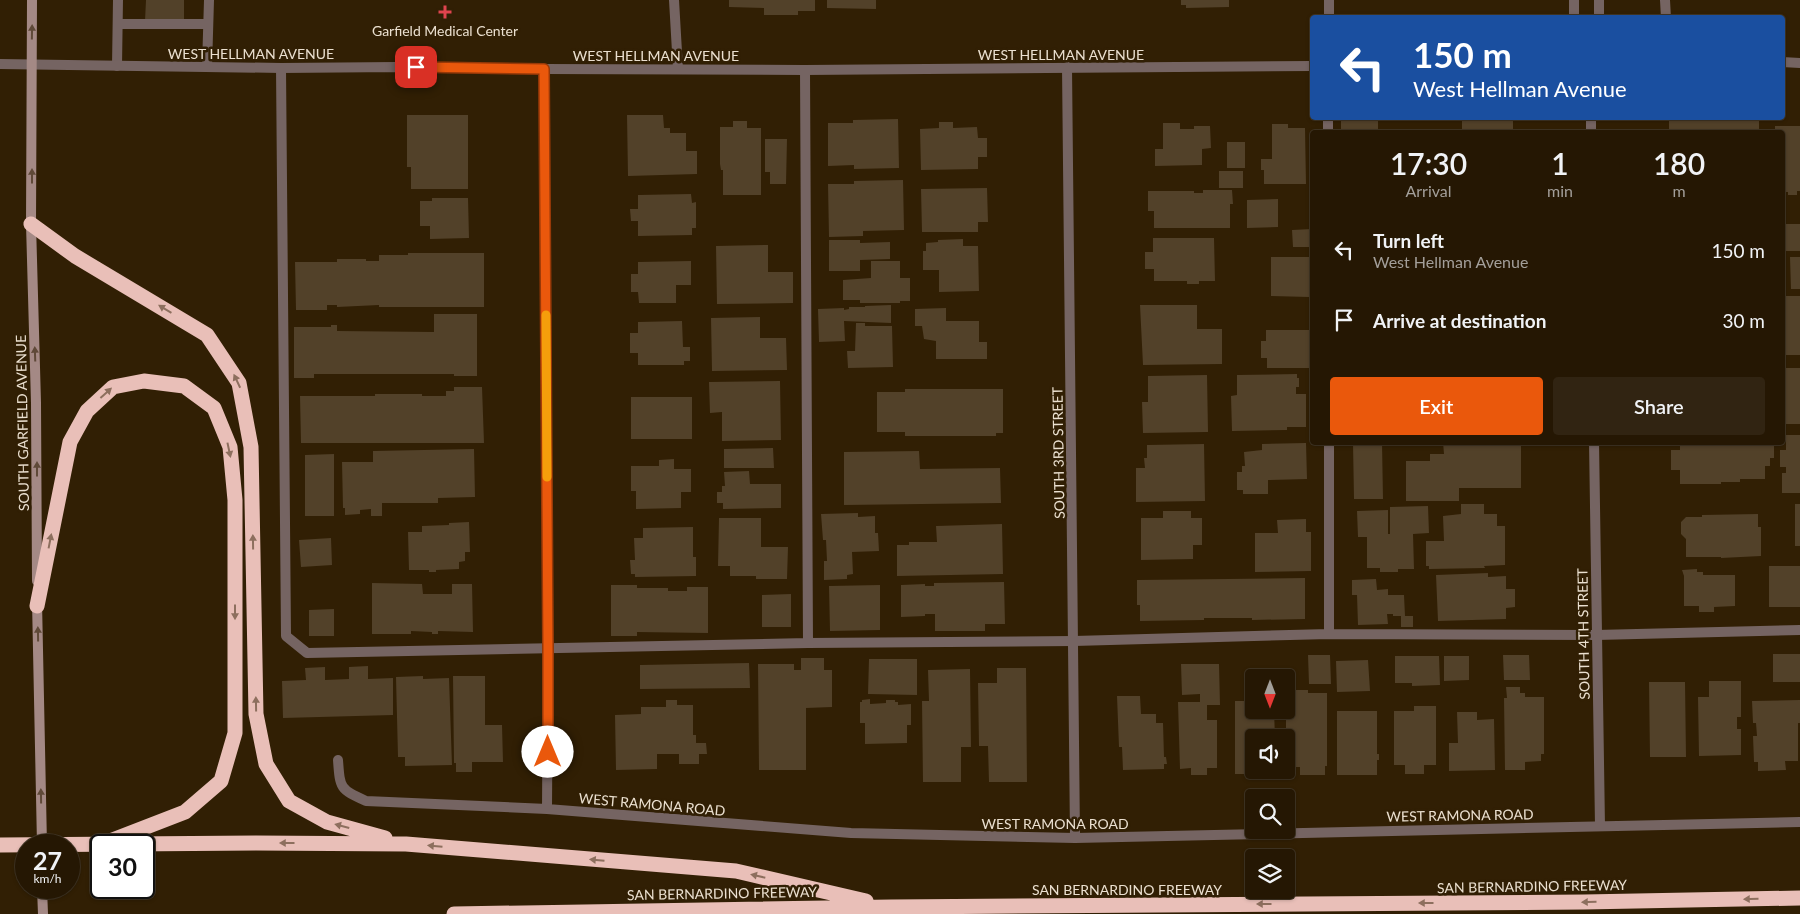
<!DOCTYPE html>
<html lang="en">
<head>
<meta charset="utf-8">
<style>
  :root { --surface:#251703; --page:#312412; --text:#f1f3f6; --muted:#a39f9a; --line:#423625; --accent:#ea580c }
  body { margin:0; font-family:Lato,sans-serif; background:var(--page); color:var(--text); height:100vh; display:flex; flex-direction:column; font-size:19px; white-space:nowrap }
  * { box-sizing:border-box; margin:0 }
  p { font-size:16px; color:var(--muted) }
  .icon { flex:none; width:28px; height:28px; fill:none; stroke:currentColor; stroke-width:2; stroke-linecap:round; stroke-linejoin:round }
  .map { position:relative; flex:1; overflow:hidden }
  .panel { position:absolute; left:1310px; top:130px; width:475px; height:315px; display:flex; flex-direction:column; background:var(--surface); border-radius:5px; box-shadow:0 1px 4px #0004,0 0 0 1px var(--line) }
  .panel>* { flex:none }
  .top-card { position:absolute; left:1310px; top:15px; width:475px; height:105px; border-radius:5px; box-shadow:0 1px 4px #0004,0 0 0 1px var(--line); background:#1a4fa0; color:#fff; overflow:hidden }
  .needle { width:32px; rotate:180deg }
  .fabs { position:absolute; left:1245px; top:669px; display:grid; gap:10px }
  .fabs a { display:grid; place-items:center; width:50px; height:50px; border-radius:5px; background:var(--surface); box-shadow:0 1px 4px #0004,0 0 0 1px var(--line); font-size:25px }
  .speed { position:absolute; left:15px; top:834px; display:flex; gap:10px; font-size:25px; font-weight:700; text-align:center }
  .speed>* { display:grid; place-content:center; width:65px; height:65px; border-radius:50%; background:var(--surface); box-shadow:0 1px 4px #0004,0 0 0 1px var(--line); line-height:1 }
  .speed small { font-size:12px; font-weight:400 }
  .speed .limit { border:2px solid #111; border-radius:8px; background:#fff; color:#111 }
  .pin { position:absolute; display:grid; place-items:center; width:42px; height:42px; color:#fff; margin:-21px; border-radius:10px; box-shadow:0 2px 8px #0006 }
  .me { position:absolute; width:55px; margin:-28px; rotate:0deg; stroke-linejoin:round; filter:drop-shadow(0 0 4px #0008) }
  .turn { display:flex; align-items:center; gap:18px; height:105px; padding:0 20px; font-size:22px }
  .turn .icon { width:65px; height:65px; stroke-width:2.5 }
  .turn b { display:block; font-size:35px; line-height:42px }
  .eta { display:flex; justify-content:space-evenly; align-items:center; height:85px; text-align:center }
  .eta b { font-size:30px; font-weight:600; line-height:35px }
  .action { display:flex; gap:10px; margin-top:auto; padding:10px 20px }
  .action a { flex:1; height:58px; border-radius:5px; background:var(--accent); color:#fff; font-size:20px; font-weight:600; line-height:58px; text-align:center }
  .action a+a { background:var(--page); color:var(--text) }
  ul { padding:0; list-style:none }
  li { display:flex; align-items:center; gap:15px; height:70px; padding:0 20px }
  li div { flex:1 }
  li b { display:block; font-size:19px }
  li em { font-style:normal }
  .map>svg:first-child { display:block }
  .building { fill:#524129 }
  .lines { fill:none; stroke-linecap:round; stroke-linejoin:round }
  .service { stroke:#756462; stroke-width:10 }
  .minor { stroke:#756462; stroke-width:10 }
  .tertiary { stroke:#756462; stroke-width:10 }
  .secondary { stroke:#a48985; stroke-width:10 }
  .motorway { stroke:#e9bfb8; stroke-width:15 }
  .oneway { fill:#5f4938 }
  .oneway2 { fill:#8d6f5e }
  .route-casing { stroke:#983908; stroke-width:12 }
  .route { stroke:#ea580c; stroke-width:9 }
  .slow { stroke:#f59e0b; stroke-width:9 }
  .health-dot { fill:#e0444e; stroke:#311f04; stroke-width:2 }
  .labels { text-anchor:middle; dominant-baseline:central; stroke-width:5; stroke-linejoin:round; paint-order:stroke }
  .poi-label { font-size:14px; fill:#ebe0d0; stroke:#311f04 }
  .street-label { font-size:14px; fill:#ebe0d0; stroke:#311f04 }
</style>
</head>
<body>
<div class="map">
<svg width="1800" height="914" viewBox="0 0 1800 914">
  <rect width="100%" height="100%" fill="#311f04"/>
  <path class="building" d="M146,0h38v22l-39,-1z
    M729,0h86v11h-17v4h-34v-7l-35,-1z
    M827,0h49v9l-49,-1z
    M1181,0h48v7l-43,1v-3h-5z
    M407,115h61v74h-57v-22h-4z
    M627,115h36l1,13h6v5h16v18h11v23l-69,2z
    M1341,118h37v14h-37z
    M1462,118h51v14h-51z
    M1669,118h50v2h40v12h-90z
    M898,119l1,49 -45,1v-4l-26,1v-43h25v-3z
    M733,121h14v7h14v67h-38v-25h-2l-1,-6v-37h13z
    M939,122h14v6l24,-1 1,11h9v19h-9v12l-57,1 -1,-41 19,-1z
    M1163,123h17v6h14v-3h16l1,22 -9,1v16l-47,1v-17h8z
    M1272,124h16v4h17l1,56h-42v-14h-3v-11h11z
    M1775,126h25v65h-3v4h-9v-3h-6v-60h-7z
    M765,139h22l-1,45h-16v-12h-5z
    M1227,142h18v26h-18z
    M1219,171h24v17h-24z
    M903,180l1,50 -41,1v5l-34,1 -1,-53h26v-3z
    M987,188l1,34h-10v10h-56l-1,-43z
    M1203,190h29l1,14h-3v24h-76v-17h-6v-20h46v2h9z
    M691,194l1,9 4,-1v26h-4v7l-54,1v-15h-7l-1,-12h8v-14z
    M432,198h36l1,40 -39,1v-13h-10v-25h12z
    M1278,199v28l-31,1v-28z
    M1782,224h18v27h-18z
    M1312,229v18h-19l-1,-17z
    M1153,238h61l1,43h-16v3h-12v-3h-33v-12h-9v-17h8z
    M963,239v7h15l1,45 -40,1v-22h-16v-19h3v-8l12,-1v-2z
    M829,240h31v3l30,-1v17l-30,1v11h-31z
    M768,245v27h25v31l-76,1 -1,-58z
    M408,253h76v54h-105v-2l-42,2v-2h-10v5h-31l-1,-48h42v-3h29v2h13v-6h29z
    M1271,257h38v12h3v25h-3v3l-38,-1z
    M1790,257h10v32h-9z
    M691,261v24h-15v18h-37l-1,-11h-7v-18h7v-12z
    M871,261h29v17h10v23h-10v2h-40v-3h-17v-20l28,-2z
    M1782,296h18v59h-18z
    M891,305v18l-47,-2 1,20 -26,1 -1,-33 26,-1v2l5,-1v-2h16v-1z
    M1140,305h57v24h25v35l-79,1z
    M946,308v13h33v21h8v17h-51v-18l-12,-2 -2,-13h-7v-17z
    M434,314h43v62h-23v-2h-140v4h-20v-51h37v-2h6v6l97,1z
    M760,317v21h26l1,32 -75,1 -1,-53z
    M682,321l1,26h7v14h-6v4h-46v-12h-8v-20h8v-11z
    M856,323h9v3h27l1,41 -45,1 -1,-17h8z
    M1266,330h44l1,38h-44v-10h-6v-17h5z
    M1782,368h18v56h-18z
    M1297,374v4h2v9h-3v7h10v33h-19v3l-55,1 -1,-35 6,-1v-20z
    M1207,375l1,57 -65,1 -1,-31h6v-26z
    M780,381l1,59 -59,1v-29l-12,1 -1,-31z
    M454,387h28l2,56h-183l-1,-47h75v-2h47v2h24v-5h8z
    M905,389h98v44h-7v3h-91v-4h-28v-40h28z
    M631,397h61v42h-61z
    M1786,435h14v58h-18v-20h4v-6h-6v-17h6z
    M1382,442l1,57h-29l-1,-56z
    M1443,442h78v46h-62v13h-53v-40h24v-7h14z
    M1680,442h94v16h-4v8h-5v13h-25v3h-19v2h-41v-14h-9v-20h9z
    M1306,443l1,36 -39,1v14h-25v-4h-6v-18h5v-6h3l-1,-14 18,-2v-6z
    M1204,444l1,57 -69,1v-34h9l-1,-10h3v-13z
    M773,448l1,20h-50v-19z
    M474,449l1,48 -37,1v5h-56v13h-11v-7l-11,1v4l-15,1v-7h-2l-1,-46h31v-11z
    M919,451l1,18 80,-1 1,35 -157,2v-53z
    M334,454v62h-29v-61z
    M674,459v10h17v23h-10v16l-45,1v-18h-5v-25h28v-6z
    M749,471l1,13h31v24l-58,1v-6h-6v-11h5v-6h3l-1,-14z
    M1461,504h23v10h13v12h8v39l-21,1 1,2 -56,1v-3h-3v-25h18l-1,-25 18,-2z
    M1795,504h5v42h-5z
    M1428,506l1,27 -16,1 1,35h-16v3h-18v-4h-13v-31h-9l-1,-26 31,-1v24h2v-27z
    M1163,511h28v7h11v27h-9v14l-52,1v-42h22z
    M858,513v4l17,-1v17h3l1,18 -27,1 1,22 -6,1v4l-23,1v-19h3l-1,-21h-3l-2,-26z
    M1758,514v13h3v29l-40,2v-1h-35v-18l-5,-5v-12l5,-5h16v-2z
    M719,518h42v29h27l-1,32h-31v-3h-26v-10h-12z
    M1306,519v13h5v39l-56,1v-39h23l-1,-13z
    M469,522l1,30h-5v9l-6,1v7l-23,1v2h-7v-2h-20l-1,-38h14v-6l27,-1v-2z
    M1002,524l1,50 -106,2v-31h12v-3h28l-1,-16z
    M693,527v30h3v19l-61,1v-3h-4l-1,-14h5l-1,-22h9v-10z
    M331,538l1,27 -31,2 -2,-27z
    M1769,566h31v41h-31z
    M1697,569v3h6v3h32v31l-21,1v5h-15v-6h-15v-30l-2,-6z
    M1488,573v4l18,-1v13h9v18l-9,1v11l-68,2 -2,-46z
    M1305,578v41l-53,1v-2h-48v2l-64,1v-16h-3v-25z
    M1376,579l1,11 11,-1v6h16l1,21h8v11h-12v-11h-8v-2h-6l1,10 -30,1 -1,-30h-5v-15z
    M1004,582l1,42h-20v7h-50v-17h-10v2l-24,1v-32l24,-1v2h9v-3z
    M372,583l50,1 1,10h29v-10h20l1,48 -35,-1v3h-6v-2l-21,-1v3h-39z
    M611,585h26v3h31v3h19v-4h21v46l-71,-1v4h-26z
    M880,585v45l-50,1 -1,-45z
    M791,594v33h-29v-32z
    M334,609v27h-25v-26z
    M1773,654h27v28h-27z
    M1308,655h22l1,29h-22z
    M1503,655h26l1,25h-26z
    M1395,656h44l1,29 -28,1v-3h-17z
    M1444,656h25v24l-25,1z
    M801,658h23v12h8v37l-26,1v62h-47l-1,-106h36v6h7z
    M869,659h48v36l-49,-1z
    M1368,660l2,31 -33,1 -1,-31z
    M749,663l1,25 -110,1v-24z
    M1181,664h38l1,41h-13v15h10v48h-10v7h-16v-7l-11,1 -2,-67h22v-8l-18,1z
    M368,666v13l25,-1v37l-110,3 -1,-37 24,-1 -1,-12 20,-1v13l24,-1v-12z
    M997,668h29l1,114h-38l-1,-36h-9l-1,-63h19z
    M970,669l1,78h-10v35h-38l-1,-81h7l-1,-31z
    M423,676v3l26,-1 3,87 -47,1v-9h-7l-2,-80z
    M453,676h32v49h17l1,37h-31v10h-16v-9h-2z
    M1709,681h32v36h-4v12h4v26l-42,1 -1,-59h11z
    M1649,682h36l1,75h-36z
    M1506,687h14v6h5v4h19v57h-3v7l-16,1v8h-20l-1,-72h3z
    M1286,690h22v3h19v73h-2v9h-25v-8h-14z
    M1117,696h23l1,18h15v9h7l1,34h2l1,7h-3v5l-41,1 -1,-23h-3z
    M870,699v5l16,-1v-3h9v2h3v3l13,-1v21h-4v18l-42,1v-21h-5v-21h2v-2z
    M666,700h11v5h16v30h3v8h10l1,11h-8v10h-20v-10h-22v15l-41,1 -1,-55 26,-1v-7h25z
    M1800,700v23h-2v38h-13l1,9 -28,1v-9h-4l-1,-26h4l-1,-13h-3l-1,-22z
    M1235,701h19v9h20l1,28h-21v32h21v4h-14v4h-12v-4h-14z
    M1414,706h22v59h-12v9h-19v-9h-11v-54h20z
    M1337,711h40v43h2v6h-2v15h-40z
    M1457,712h20v8l17,-1 1,51 -46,1v-28h9z"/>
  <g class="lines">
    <path class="service" d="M1574,0v18
      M1599,0v18
      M1665,0l1,18
      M118,24h90
      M117,66l1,-66
      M207,67l2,-67
      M281,68l5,568 21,17 501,-10 266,-2 255,-7 267,1 204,-5
      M805,70l3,573
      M1328,118v14
      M1329,442v192"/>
    <path class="minor" d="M1329,0v18
      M1067,67l8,771
      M544,69l4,580 -1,160
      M1591,118v14
      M1594,442l6,384
      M338,760c2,29 2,29 28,41l181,8 304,24 224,5 725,-16"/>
    <path class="tertiary" d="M674,0l4,69
      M1782,62l18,1
      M0,64l281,4 116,-1 147,2 261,1 507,-4"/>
    <path class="secondary" d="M32,0l-1,224 5,179 1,178
      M37,601l5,244
      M42,888l1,26"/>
    <path class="motorway" d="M31,224l44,32 132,79 32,48 12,64 5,267 10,50 23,37 38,21 58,16
      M37,606l33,-164 17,-31 26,-24 31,-6 40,5 30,22 16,39 5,53v233l-14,48 -36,31 -75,29
      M0,845l256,-2 150,1 330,27 130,30
      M454,914l437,-7 693,-5 216,-4"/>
  </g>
  <defs><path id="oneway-solid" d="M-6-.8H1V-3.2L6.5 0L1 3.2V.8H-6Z" transform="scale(1.25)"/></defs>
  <g class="oneway">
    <use href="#oneway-solid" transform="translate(32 32) rotate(-89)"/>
    <use href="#oneway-solid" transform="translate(32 176) rotate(-90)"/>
    <use href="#oneway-solid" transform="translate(35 354) rotate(-92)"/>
    <use href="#oneway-solid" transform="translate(37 469) rotate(-90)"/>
    <use href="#oneway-solid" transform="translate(38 634) rotate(-91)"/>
    <use href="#oneway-solid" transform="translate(41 796) rotate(-91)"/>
  </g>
  <g class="oneway2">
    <use href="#oneway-solid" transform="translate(165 309) rotate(-149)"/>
    <use href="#oneway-solid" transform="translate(237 381) rotate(-115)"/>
    <use href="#oneway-solid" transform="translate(106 393) rotate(-42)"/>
    <use href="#oneway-solid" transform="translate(229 450) rotate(78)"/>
    <use href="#oneway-solid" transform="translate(50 541) rotate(-79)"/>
    <use href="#oneway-solid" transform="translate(253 542) rotate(-91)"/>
    <use href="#oneway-solid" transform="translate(235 612) rotate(90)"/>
    <use href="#oneway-solid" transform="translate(256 704) rotate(-91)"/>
    <use href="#oneway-solid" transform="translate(342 826) rotate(-165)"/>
    <use href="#oneway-solid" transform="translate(287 843) rotate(-180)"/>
    <use href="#oneway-solid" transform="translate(435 846) rotate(-175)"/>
    <use href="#oneway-solid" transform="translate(597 860) rotate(-175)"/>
    <use href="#oneway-solid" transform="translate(758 876) rotate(-167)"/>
    <use href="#oneway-solid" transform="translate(1751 899) rotate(179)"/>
    <use href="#oneway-solid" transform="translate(1589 902) rotate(179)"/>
    <use href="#oneway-solid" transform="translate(1426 903) rotate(180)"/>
    <use href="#oneway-solid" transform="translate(1264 904) rotate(180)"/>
  </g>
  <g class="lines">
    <defs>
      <path id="route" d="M416,67l128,2 4,580v103"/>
    </defs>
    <use href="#route" class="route-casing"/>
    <use href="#route" class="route"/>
    <path class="slow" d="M546,315l1,162"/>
  </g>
  <path class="health-dot" d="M442.5 4.5h5v5h5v5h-5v5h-5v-5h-5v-5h5z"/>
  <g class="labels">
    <g class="poi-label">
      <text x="445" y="30">Garfield Medical Center</text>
    </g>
    <g class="street-label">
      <text x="251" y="53">WEST HELLMAN AVENUE</text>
      <text x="1061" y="54">WEST HELLMAN AVENUE</text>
      <text x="656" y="55">WEST HELLMAN AVENUE</text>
      <text transform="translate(22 423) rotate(-91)">SOUTH GARFIELD AVENUE</text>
      <text transform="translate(1058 453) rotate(-91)">SOUTH 3RD STREET</text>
      <text transform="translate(1583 634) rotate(-91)">SOUTH 4TH STREET</text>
      <text transform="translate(652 804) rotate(5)">WEST RAMONA ROAD</text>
      <text transform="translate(1460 815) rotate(-1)">WEST RAMONA ROAD</text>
      <text x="1055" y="823">WEST RAMONA ROAD</text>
      <text transform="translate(1532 886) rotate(-1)">SAN BERNARDINO FREEWAY</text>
      <text x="1127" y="889">SAN BERNARDINO FREEWAY</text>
      <text transform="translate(722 893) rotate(-1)">SAN BERNARDINO FREEWAY</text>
    </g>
  </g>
</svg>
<div class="fabs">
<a><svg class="needle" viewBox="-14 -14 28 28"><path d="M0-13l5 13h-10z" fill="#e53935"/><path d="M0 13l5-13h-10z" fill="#a39f9a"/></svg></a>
<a><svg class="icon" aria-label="sound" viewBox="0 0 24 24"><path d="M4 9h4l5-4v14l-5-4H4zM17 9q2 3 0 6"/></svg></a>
<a><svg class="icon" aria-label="search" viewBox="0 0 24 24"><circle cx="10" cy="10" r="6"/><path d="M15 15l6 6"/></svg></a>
<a><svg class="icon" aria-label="layers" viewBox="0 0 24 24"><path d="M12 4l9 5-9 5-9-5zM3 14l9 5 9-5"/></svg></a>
</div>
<div class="speed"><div>27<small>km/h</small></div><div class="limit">30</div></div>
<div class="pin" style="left:416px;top:67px;background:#d93025"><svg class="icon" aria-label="arrive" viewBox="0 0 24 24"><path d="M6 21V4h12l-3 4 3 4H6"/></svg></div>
<svg class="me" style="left:548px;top:752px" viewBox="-20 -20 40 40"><circle r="19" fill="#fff"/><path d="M0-13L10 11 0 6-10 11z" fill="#ea580c"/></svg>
<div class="top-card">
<div class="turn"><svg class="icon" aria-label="left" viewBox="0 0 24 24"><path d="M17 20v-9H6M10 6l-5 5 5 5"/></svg><div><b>150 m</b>West Hellman Avenue</div></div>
</div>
<section class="panel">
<div class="eta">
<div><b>17:30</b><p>Arrival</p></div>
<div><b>1</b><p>min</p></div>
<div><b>180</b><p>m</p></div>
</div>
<ul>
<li><svg class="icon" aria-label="left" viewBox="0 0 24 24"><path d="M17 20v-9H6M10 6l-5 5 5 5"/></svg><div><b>Turn left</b><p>West Hellman Avenue</p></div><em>150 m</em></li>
<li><svg class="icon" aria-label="arrive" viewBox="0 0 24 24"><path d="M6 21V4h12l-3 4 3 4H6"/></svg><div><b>Arrive at destination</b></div><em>30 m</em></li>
</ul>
<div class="action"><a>Exit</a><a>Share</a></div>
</section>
</div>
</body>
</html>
